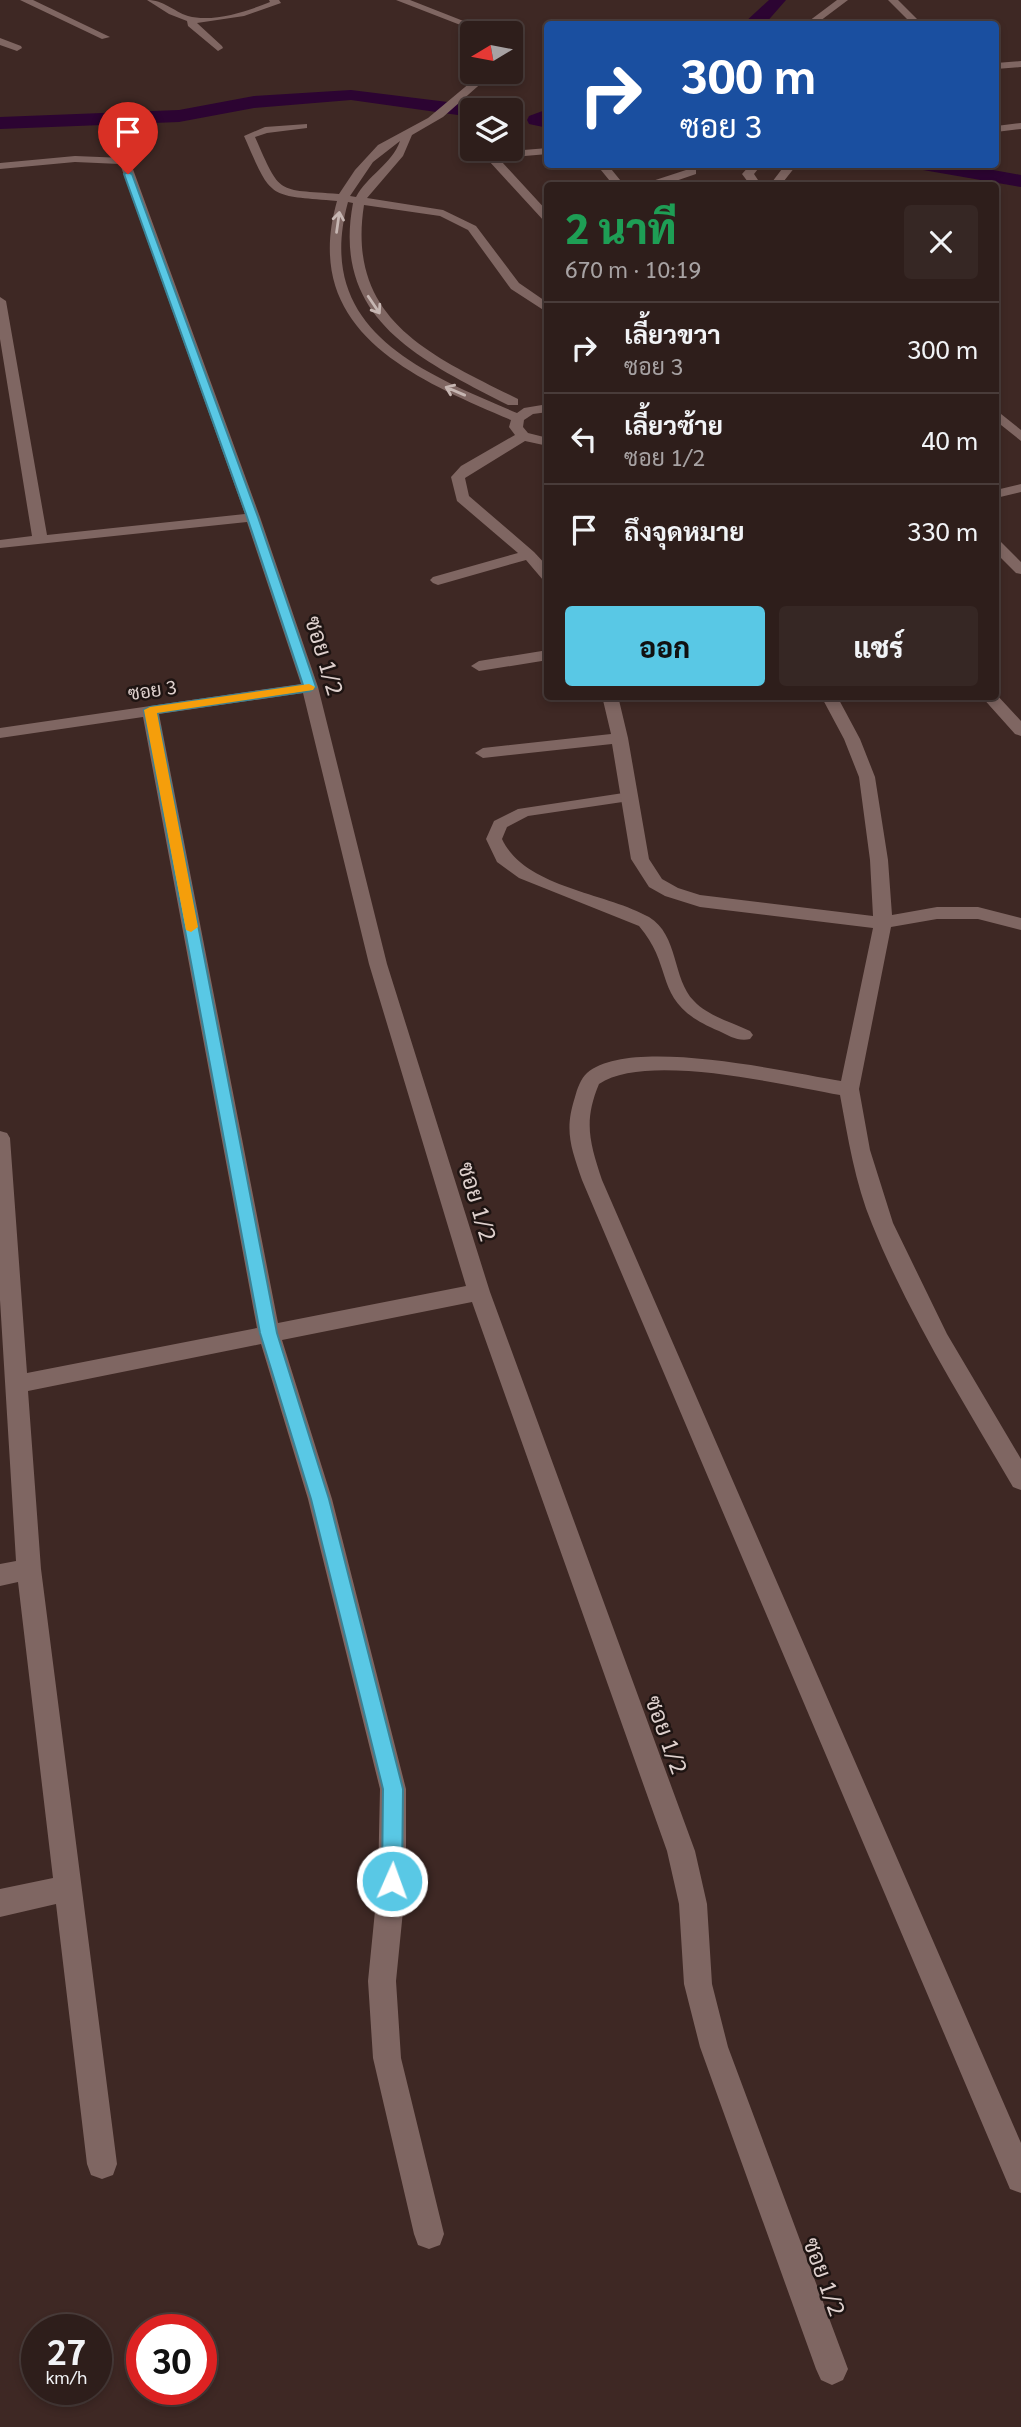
<!DOCTYPE html>
<html lang="th">
<head>
<meta charset="utf-8">
<style>
  :root { --surface:#2e1e1b; --page:#362724; --text:#f1f3f6; --muted:#a7a2a3; --line:#493c3a; --accent:#59c8e5 }
  body { margin:0; font-family:Georgia,Sarabun,serif; background:var(--page); color:var(--text); height:100vh; display:flex; flex-direction:column; font-size:26px; white-space:nowrap }
  * { box-sizing:border-box; margin:0 }
  p { font-size:23px; color:var(--muted) }
  .icon { flex:none; width:38px; height:38px; fill:none; stroke:currentColor; stroke-width:2; stroke-linecap:round; stroke-linejoin:round }
  .map { position:relative; flex:1; overflow:hidden }
  .panel { position:absolute; left:544px; top:182px; width:455px; height:518px; display:flex; flex-direction:column; background:var(--surface); border-radius:7px; box-shadow:0 4px 10px #0003,0 0 0 2px var(--line) }
  .panel>* { flex:none }
  .guide { position:absolute; left:544px; top:21px; width:455px; height:147px; border-radius:7px; box-shadow:0 4px 10px #0003,0 0 0 2px var(--line); background:#1a4fa0; color:#fff; overflow:hidden }
  .needle { width:46px; rotate:260deg }
  .buttons { position:absolute; left:460px; top:21px; display:grid; gap:14px }
  .buttons a { display:grid; place-items:center; width:63px; height:63px; border-radius:7px; background:var(--surface); box-shadow:0 4px 10px #0003,0 0 0 2px var(--line); font-size:35px }
  .speed { position:absolute; left:21px; top:2314px; display:flex; gap:14px; font-size:35px; font-weight:700; text-align:center }
  .speed>* { display:grid; place-content:center; width:91px; height:91px; border-radius:50%; background:var(--surface); box-shadow:0 4px 10px #0003,0 0 0 2px var(--line); line-height:1 }
  .speed small { font-size:18px; font-weight:400 }
  .speed .limit { border:10px solid #d22; background:#fff; color:#111 }
  .pin { position:absolute; display:grid; place-items:center; width:60px; height:60px; color:#fff; margin:-72px -30px; border-radius:50% 50% 50% 0; rotate:-45deg; box-shadow:0 0 7px #0007 }
  .pin .icon { rotate:45deg }
  .me { position:absolute; width:77px; margin:-38px; rotate:2deg; stroke-linejoin:round; filter:drop-shadow(0 0 5px #0008) }
  .turn { display:flex; align-items:center; gap:24px; height:147px; padding:0 21px; font-size:32px }
  .turn .icon { width:91px; height:91px; stroke-width:2.5 }
  .turn b { display:block; font-size:49px; line-height:60px }
  .round { display:grid; place-items:center; flex:none; width:74px; height:74px; border-radius:7px; background:var(--page) }
  .summary { display:flex; align-items:center; justify-content:space-between; height:119px; padding:0 21px }
  h1 { font-size:42px; font-weight:800; line-height:52px; color:#1e9e55 }
  .primary-button { display:flex; gap:14px; margin-top:auto; padding:14px 21px }
  .primary-button a { flex:1; height:80px; border-radius:7px; background:var(--accent); color:#111; font-size:28px; font-weight:800; line-height:80px; text-align:center }
  .primary-button a+a { background:var(--page); color:var(--text) }
  ul { padding:0; list-style:none }
  li { display:flex; align-items:center; gap:21px; height:91px; padding:0 21px; border-top:2px solid var(--line) }
  li div { flex:1 }
  li b { display:block; font-size:26px }
  li em { font-style:normal }
  .map>svg:first-child { display:block }
  .lines { fill:none; stroke-linecap:round; stroke-linejoin:round }
  .canal { fill:#2c0432; fill-rule:evenodd }
  .lane { fill:#7f6662; fill-rule:evenodd }
  .street { fill:#7f6662; fill-rule:evenodd }
  .oneway { stroke:#c6b6b2 }
  .route { fill:#59c8e5; stroke:#3a8295; stroke-width:2 }
  .slow { fill:#f59e0b }
  .labels { text-anchor:middle; dominant-baseline:central; stroke-width:5; stroke-linejoin:round; paint-order:stroke }
  .far-street-label { font-size:19px; fill:#ded0cd; stroke:#1e1412 }
  .street-label { font-size:23px; fill:#ded0cd; stroke:#1e1412 }
</style>
</head>
<body>
<div class="map">
<svg width="1021" height="2427" viewBox="0 0 1021 2427">
  <rect width="100%" height="100%" fill="#3e2824"/>
  <g class="lines">
    <path class="canal" d="M769,0h17l-21,24h-22z
      M351,90l121,15 9,5h-9v7l-121,-17 -97,8 -75,14 -179,7v-12l179,-7 75,-14z
      M548,109v19l-19,-4 -2,-4 2,-4z
      M914,164h46l61,11v12l-98,-17z"/>
    <path class="lane" d="M630,792l8,5 -2,3 -108,16 -21,11 -5,12c23,49 103,53 147,78 30,18 23,62 45,84 14,15 37,21 56,30l3,4 -3,4c-11,3 -21,-3 -31,-8 -69,-28 -42,-61 -80,-105l-120,-48 -22,-16 -11,-23 8,-18 24,-12z"/>
    <path class="street" d="M20,0h13l77,37 -8,2z
      M147,0c17,0 26,11 41,16 25,7 60,-5 82,-14l-1,-2h10l2,3 -37,13 -47,7 25,23 1,2 -5,3 -30,-25 -1,-5 -18,-7z
      M396,0h14l84,33h-13z
      M837,0h11l-32,24h-11z
      M888,0h10l24,24h-10z
      M0,38l21,8 1,2 -5,3 -17,-6z
      M511,40l8,9 -8,6z
      M1021,61v6l-25,2v-6z
      M483,72h11l-51,45 -31,18 -9,21 -36,42 76,12 33,16 43,57 29,20v10l-37,-24 -43,-59 -28,-14 -76,-11c-18,115 66,150 154,194v6h-10c-87,-45 -177,-85 -155,-202l-5,-1c-35,128 73,170 169,211l7,-5 24,-4v8l-15,2 -9,6 -1,7 5,6 20,5v8l-23,-5 -60,37 4,18 65,56 14,15v14l-5,-1 -17,-20 -88,25 -5,-2 -3,-3 3,-3 85,-24 -61,-52 -6,-24 10,-11 54,-31 -6,-8 2,-7c-98,-42 -211,-89 -174,-219 -70,-6 -65,-1 -93,-65l21,-9 42,-3v4l-40,5 -12,4c26,59 21,52 84,57l16,-24 23,-25 50,-27zM400,141c-8,23 -33,35 -44,56l-6,-1 23,-34z
      M1021,123v6l-25,3v-6z
      M548,148v6l-35,3 -11,5 46,50v10l-4,-1 -55,-60 22,-10z
      M75,156l49,2 6,3 130,356 58,170 69,277 103,328 205,559 12,53 5,80 16,63 120,322 -5,11 -11,5 -11,-5 -5,-11 -116,-322 -16,-63 -5,-80 -12,-53 -195,-549 -190,38 50,159 74,290v92l-10,100 5,77 43,176 -4,11 -11,4 -11,-4 -4,-11 -41,-176 -5,-77 10,-100 2,-92 -72,-290 -47,-155 -233,47 13,178 76,595 -4,11 -11,4 -11,-4 -4,-11 -31,-260 -56,13v-28l53,-11 -35,-296 -18,4v-22l16,-3 -16,-261v-169l7,2 3,5 17,235 230,-45 -114,-611 -143,21v-10l301,-44 -54,-162 -247,26v-8l32,-4 -32,-197v-42l6,4 41,234 198,-21 -125,-350 -45,-2 -75,7v-6zM303,693l66,271 97,322 -188,37 -119,-609z
      M596,164h11l18,22h-11z
      M686,164h10v10l-35,12h-24l49,-16z
      M751,164h11l-8,10 8,12h-11l-9,-12z
      M785,165l10,2 -15,19h-11z
      M996,410l25,20v11l-25,-20z
      M1021,484v8l-25,6v-8z
      M996,541l5,1 20,20v12l-5,-1 -20,-20z
      M548,650v10l-69,11 -8,-5 8,-5z
      M996,694l25,27v15l-6,-2 -34,-38h15z
      M602,696h16l10,42 21,121 13,20 16,9 22,7 173,21 -3,-56 -11,-83 -15,-38 -23,-43h16l23,43 15,38 13,83 4,55 45,-8h41l43,11v12l-43,-11h-41l-46,8 -32,162 11,61 23,73 54,111 74,125v31l-8,-3c-50,-86 -104,-171 -141,-263 -17,-41 -24,-86 -32,-129 -57,-10 -193,-43 -241,-11 -16,38 -9,59 3,96l419,963v50l-11,-4 -428,-1009c-11,-33 -18,-49 -7,-83 2,-8 6,-19 12,-24 43,-37 199,-1 254,8l32,-153 -173,-21 -35,-11 -16,-9 -18,-28 -19,-115 -129,14 -8,-5 8,-5 128,-14z"/>
  </g>
  <defs><path id="oneway-shaft" d="M-6 0H5M1.5-3L5.5 0L1.5 3" fill="none" stroke-width="1.6" stroke-linecap="round" stroke-linejoin="round" transform="scale(1.75)"/></defs>
  <g class="oneway">
    <use href="#oneway-shaft" transform="translate(338 222) rotate(-82)"/>
    <use href="#oneway-shaft" transform="translate(374 305) rotate(56)"/>
    <use href="#oneway-shaft" transform="translate(455 391) rotate(-157)"/>
  </g>
  <path class="route" d="M128,172l4,2 126,343 58,170 -6,4 -153,22 120,620 52,166 74,290 -1,92 -3,8 -7,3 -7,-3 -3,-8 1,-92 -72,-290 -51,-166 -116,-623 6,-3 153,-22 -56,-168 -123,-343z"/>
  <path class="slow" d="M309,684l6,3 -2,3 -156,23 41,214 -7,5 -5,-2 -42,-220 6,-3z"/>
  <g class="labels">
    <g class="far-street-label">
      <text transform="translate(152 689) rotate(-8)">ซอย 3</text>
    </g>
    <g class="street-label">
      <text transform="translate(326 655) rotate(73)">ซอย 1/2</text>
      <text transform="translate(479 1201) rotate(73)">ซอย 1/2</text>
      <text transform="translate(668 1734) rotate(70)">ซอย 1/2</text>
      <text transform="translate(826 2276) rotate(70)">ซอย 1/2</text>
    </g>
  </g>
</svg>
<div class="buttons">
<a><svg class="needle" viewBox="-14 -14 28 28"><path d="M0-13l5 13h-10z" fill="#e53935"/><path d="M0 13l5-13h-10z" fill="#a7a2a3"/></svg></a>
<a><svg class="icon" aria-label="layers" viewBox="0 0 24 24"><path d="M12 4l9 5-9 5-9-5zM3 14l9 5 9-5"/></svg></a>
</div>
<div class="speed"><div>27<small>km/h</small></div><div class="limit">30</div></div>
<div class="pin" style="left:128px;top:174px;background:#d93025"><svg class="icon" aria-label="arrive" viewBox="0 0 24 24"><path d="M6 21V4h12l-3 4 3 4H6"/></svg></div>
<svg class="me" style="left:392px;top:1881px" viewBox="-20 -20 40 40"><circle r="17" fill="#59c8e5" stroke="#fff" stroke-width="3"/><path d="M0-11L8 9 0 5-8 9z" fill="#fff"/></svg>
<div class="guide">
<div class="turn"><svg class="icon" aria-label="right" viewBox="0 0 24 24"><path d="M7 20v-9h11M14 6l5 5-5 5"/></svg><div><b>300 m</b>ซอย 3</div></div>
</div>
<section class="panel">
<div class="summary"><div><h1>2 นาที</h1><p>670 m · 10:19</p></div><a class="round"><svg class="icon" aria-label="close" viewBox="0 0 24 24"><path d="M6 6l12 12M18 6L6 18"/></svg></a></div>
<ul>
<li><svg class="icon" aria-label="right" viewBox="0 0 24 24"><path d="M7 20v-9h11M14 6l5 5-5 5"/></svg><div><b>เลี้ยวขวา</b><p>ซอย 3</p></div><em>300 m</em></li>
<li><svg class="icon" aria-label="left" viewBox="0 0 24 24"><path d="M17 20v-9H6M10 6l-5 5 5 5"/></svg><div><b>เลี้ยวซ้าย</b><p>ซอย 1/2</p></div><em>40 m</em></li>
<li><svg class="icon" aria-label="arrive" viewBox="0 0 24 24"><path d="M6 21V4h12l-3 4 3 4H6"/></svg><div><b>ถึงจุดหมาย</b></div><em>330 m</em></li>
</ul>
<div class="primary-button"><a>ออก</a><a>แชร์</a></div>
</section>
</div>
</body>
</html>
